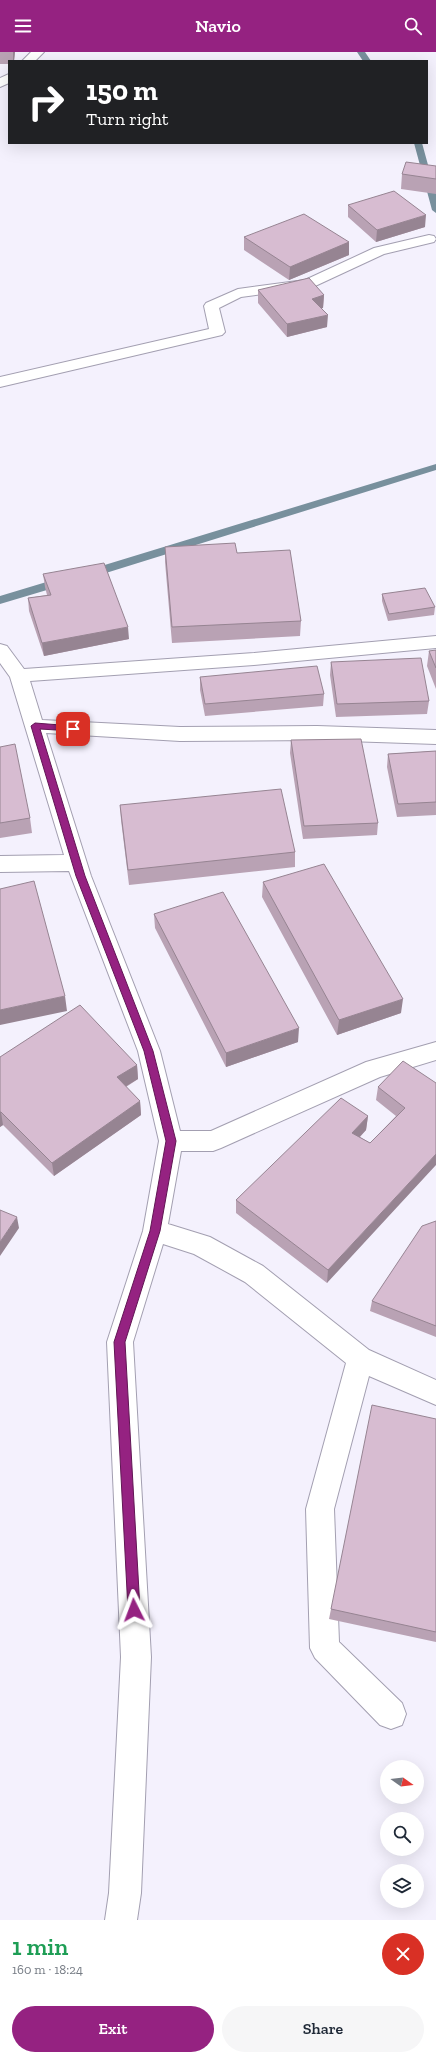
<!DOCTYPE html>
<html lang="en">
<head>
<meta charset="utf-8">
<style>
  :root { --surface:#fff; --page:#f6f6f7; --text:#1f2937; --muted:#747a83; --accent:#952281 }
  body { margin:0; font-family:"Zilla Slab",serif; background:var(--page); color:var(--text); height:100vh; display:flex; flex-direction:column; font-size:15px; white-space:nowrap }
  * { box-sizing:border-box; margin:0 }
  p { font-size:13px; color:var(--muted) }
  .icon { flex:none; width:22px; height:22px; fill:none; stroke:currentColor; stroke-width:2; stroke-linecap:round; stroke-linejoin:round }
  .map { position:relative; height:1868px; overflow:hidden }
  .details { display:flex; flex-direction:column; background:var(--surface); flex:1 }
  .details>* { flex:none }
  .hud { position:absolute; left:8px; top:8px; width:420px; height:84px; border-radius:0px; box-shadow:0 4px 16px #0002; background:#202124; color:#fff; overflow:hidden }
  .needle { width:26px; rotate:104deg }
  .fabs { position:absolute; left:380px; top:1708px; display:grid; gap:8px }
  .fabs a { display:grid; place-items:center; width:44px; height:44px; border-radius:50%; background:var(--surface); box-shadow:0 4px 16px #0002; font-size:20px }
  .pin { position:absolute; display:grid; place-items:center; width:34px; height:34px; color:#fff; margin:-17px; border-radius:8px; box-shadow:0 2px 6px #0006 }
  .me { position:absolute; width:44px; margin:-22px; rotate:357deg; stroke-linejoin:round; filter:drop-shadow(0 0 3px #0008) }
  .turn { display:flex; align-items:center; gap:14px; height:84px; padding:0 12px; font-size:18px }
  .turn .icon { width:52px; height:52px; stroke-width:2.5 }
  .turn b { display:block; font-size:28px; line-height:34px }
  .round { display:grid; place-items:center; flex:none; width:42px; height:42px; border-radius:21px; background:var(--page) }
  .summary { display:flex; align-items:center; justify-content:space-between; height:68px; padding:0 12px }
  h1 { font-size:24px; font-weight:600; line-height:30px; color:#1e9e55 }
  .action { display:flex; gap:8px; margin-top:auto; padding:8px 12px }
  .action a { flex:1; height:46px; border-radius:24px; background:var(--accent); color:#fff; font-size:16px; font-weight:600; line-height:46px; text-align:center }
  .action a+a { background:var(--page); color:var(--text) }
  header { display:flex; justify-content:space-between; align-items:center; height:52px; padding:0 12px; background:var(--accent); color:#fff; font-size:18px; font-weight:600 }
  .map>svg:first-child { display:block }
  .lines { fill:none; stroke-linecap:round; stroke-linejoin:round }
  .stream { fill:#78909d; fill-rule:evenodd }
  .street-casing { stroke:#a39fb1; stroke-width:2 }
  .street { fill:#fff; fill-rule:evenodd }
  .wall { fill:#b9a2b4 }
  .shaded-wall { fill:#968492 }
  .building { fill:#d7bcd1; stroke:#968492 }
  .route { fill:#952281; stroke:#611654 }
</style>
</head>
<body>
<header><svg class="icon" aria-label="menu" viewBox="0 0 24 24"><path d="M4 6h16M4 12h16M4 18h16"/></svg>Navio<svg class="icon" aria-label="search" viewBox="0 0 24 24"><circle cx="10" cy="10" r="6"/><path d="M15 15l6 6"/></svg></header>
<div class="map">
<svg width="436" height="1868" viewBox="0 0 436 1868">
  <rect width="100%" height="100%" fill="#f4f1fd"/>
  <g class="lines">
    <path class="stream" d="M357,0h8l6,9h-8z
      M414,91h8l14,51v19l-4,-3z
      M436,412v6l-343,107h-8l-2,-3 2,-3z
      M63,525l4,1 2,3 -2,3 -67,20v-8z"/>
    <defs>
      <path id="street" d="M31,0h13l-9,9h-13z
        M9,22v9l-9,4v-9z
        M429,183l5,1 2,3 -2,3 -50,12 -71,33 -72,10 -22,11 6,24 -3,3 -222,52v-10l209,-48 -5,-23 2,-3 32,-14 67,-9 69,-32z
        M436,584v12l-182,17 -224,16 12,39 138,7 137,-1 119,4v14l-119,-4 -137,1 -134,-8 45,143 69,175 20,80h31l155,-69 70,-20v18l-56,17 -159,71 -8,3h-32l-13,73 42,13 53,29 106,84 67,30v25l-67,-29 -35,133 5,133 63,61 4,11 -4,11 -11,4 -11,-4 -65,-67 -5,-10 -4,-139 40,-146 -101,-81 -51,-28 -31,-10 -30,98 18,315 -10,236 -4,27h-32l4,-27 12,-236 -14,-315 36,-111 16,-90 -21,-90 -69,-180 -69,1v-16l64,-1 -54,-178 -10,-14v-19l7,2 17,23 230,-16z"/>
    </defs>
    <use href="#street" class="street-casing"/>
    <use href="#street" class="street"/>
  </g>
  <path class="wall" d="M0,0h15l-1,9h-5v3h-9z
    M436,114v28l-35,-5 1,-15z
    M348,153l77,22 -49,15 -28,-25z
    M244,185l105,5v13l-60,25 -45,-30z
    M258,238l66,5 -1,13h-2l6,19 -40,10 -29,-34z
    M165,495l72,6 64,68 -1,15 -128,7 -7,-81z
    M43,522l86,65 -85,17 -15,-45 -1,-13 19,-3 -2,-8z
    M382,542l53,13 -1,8 -46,6 -6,-20z
    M436,598v39l-9,-23 2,-15z
    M331,610l98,39 -2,13 -91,3 -6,-42z
    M200,625l124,17 -1,12 -118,10 -5,-26z
    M291,688l87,83 -1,12 -74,4 -13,-86z
    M0,695l30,71 2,15 -32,5z
    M436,699v64l-39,2 -10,-50 1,-13z
    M120,753l175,47v15l-166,18 -8,-65z
    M263,830l138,131 -64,22 -75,-138z
    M154,862l144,128 -72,25 -71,-139z
    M0,1005l137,8 1,14 -12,8 14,14 1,14 -87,61 -51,-51 -3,2z
    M436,1031l-109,200 -91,-70v-13l132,-84 -2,14 -6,7 10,6 26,-27 -20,-16 2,-13z
    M436,1169v116l-66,-26 2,-10z
    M436,1367v223l-107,-23 2,-10z"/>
  <path class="shaded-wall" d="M13,0h2l-1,9h-1z
    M426,163l-1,12 -49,15 1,-12z
    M349,190v13l-60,25 1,-13z
    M324,243l-1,13 -11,3v-12z
    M328,263l-1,12 -40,10v-13z
    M128,575l1,12 -85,17 -2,-13z
    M65,944l2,15 -67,14v-15z
    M403,947l-2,14 -64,22 2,-15z
    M299,976l-1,14 -72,25v-14z
    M137,1013l1,14 -20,12 -1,-14z
    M140,1049l1,14 -87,61 -2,-13z
    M0,1060h1l2,13 -3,2z
    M368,1064l-2,14 -15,16 1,-13z
    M436,1102v11l-109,118 1,-13z
    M17,1165l2,11 -19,28v-14z"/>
  <path class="building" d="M406,110l30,4v13l-34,-5z
    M394,139l32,24 -49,15 -29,-25z
    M304,162l45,28 -59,25 -46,-30z
    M309,226l15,17 -12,4 16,16 -41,9 -29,-34z
    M235,491l2,10 53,-3 11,71 -129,6 -7,-80z
    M104,511l24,64 -86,16 -14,-45 23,-3 -8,-21z
    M425,536l10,19 -46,7 -7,-20z
    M436,598v18l-7,-17z
    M421,606l8,43 -92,3 -6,-42z
    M317,614l7,28 -119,10 -5,-27z
    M361,687l17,84 -74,3 -13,-86z
    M15,692l15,74 -30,5v-76z
    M436,699v51l-38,2 -10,-50z
    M281,737l14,63 -167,18 -8,-65z
    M324,812l79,135 -64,21 -76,-138z
    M34,829l31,115 -65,14v-121z
    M223,840l76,136 -73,25 -72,-139z
    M80,953l57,60 -20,12 23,24 -88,62 -51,-51h-1v-55z
    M403,1009l33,22v71l-108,116 -92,-70 105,-102 27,18 -16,17 18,10 35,-35 -27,-21z
    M0,1158l17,7 -17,25z
    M436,1169v105l-64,-25 50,-75z
    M372,1353l64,14v213l-105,-23z"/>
  <path class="route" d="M35,671l38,3 4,3 -4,2 -33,-2 45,147 68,175 23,90 -16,90 -35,111 15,268 -2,4 -4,1 -4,-1 -2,-4 -14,-268 36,-111 16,-90 -22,-90 -68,-175 -45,-150z"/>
</svg>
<div class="fabs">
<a><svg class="needle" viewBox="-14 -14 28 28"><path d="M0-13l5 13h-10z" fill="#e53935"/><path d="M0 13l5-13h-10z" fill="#747a83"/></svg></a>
<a><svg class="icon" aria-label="search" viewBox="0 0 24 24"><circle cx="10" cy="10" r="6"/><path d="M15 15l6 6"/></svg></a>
<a><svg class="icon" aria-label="layers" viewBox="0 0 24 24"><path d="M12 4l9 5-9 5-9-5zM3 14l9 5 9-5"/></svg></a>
</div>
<div class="pin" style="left:73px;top:677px;background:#d93025"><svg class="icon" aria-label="arrive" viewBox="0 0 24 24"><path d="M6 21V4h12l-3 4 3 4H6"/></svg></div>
<svg class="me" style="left:134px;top:1558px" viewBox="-20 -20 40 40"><path d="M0-17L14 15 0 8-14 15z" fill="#952281" stroke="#fff" stroke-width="4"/></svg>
<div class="hud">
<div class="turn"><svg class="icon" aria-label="right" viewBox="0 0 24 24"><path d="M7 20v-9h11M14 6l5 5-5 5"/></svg><div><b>150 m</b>Turn right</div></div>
</div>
</div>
<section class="details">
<div class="summary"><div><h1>1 min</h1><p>160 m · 18:24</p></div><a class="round" style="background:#d93025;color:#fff"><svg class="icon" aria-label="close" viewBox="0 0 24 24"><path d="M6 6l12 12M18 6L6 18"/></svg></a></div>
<div class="action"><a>Exit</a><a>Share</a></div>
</section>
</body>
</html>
